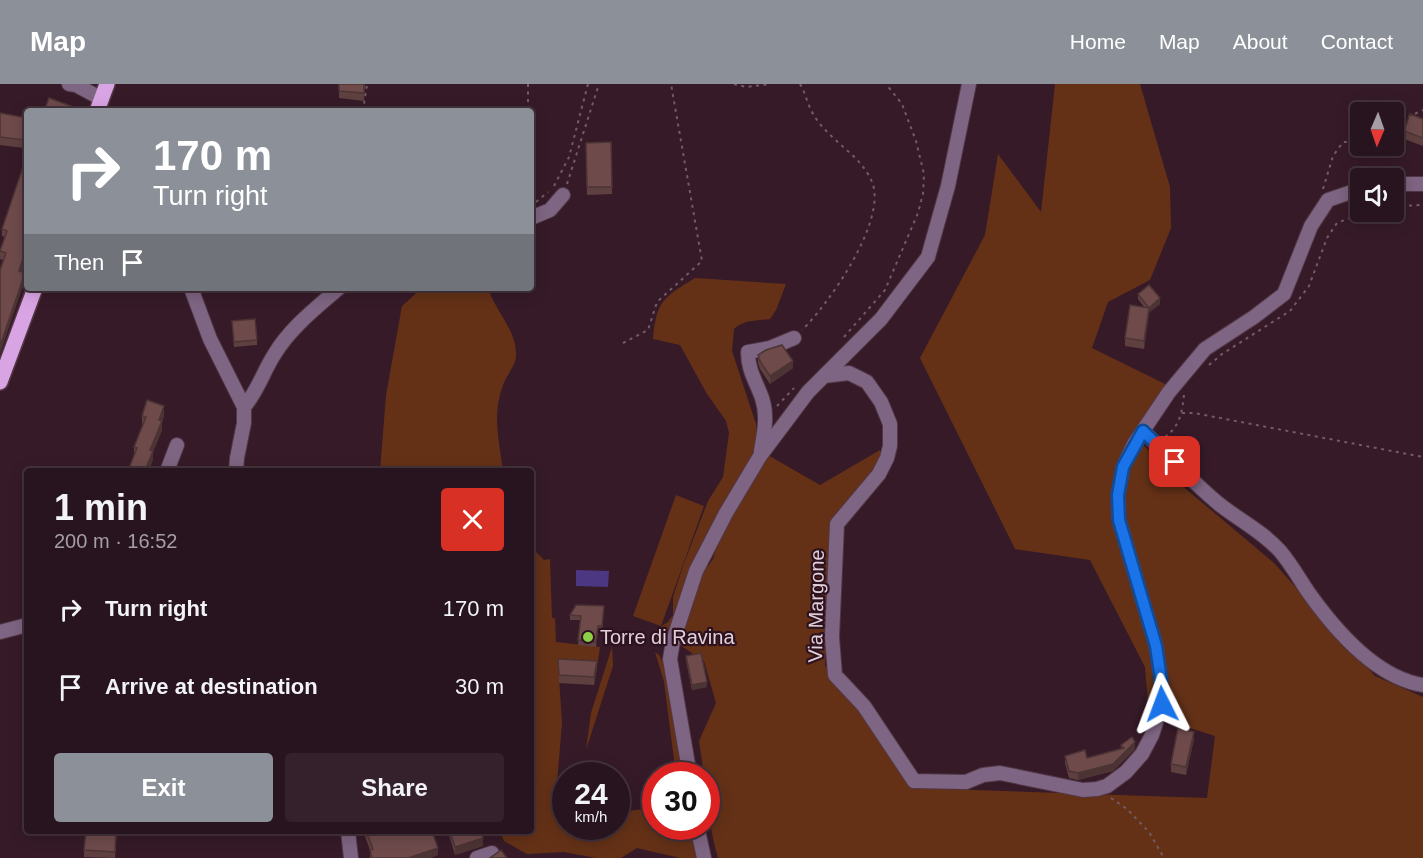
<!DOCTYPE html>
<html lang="en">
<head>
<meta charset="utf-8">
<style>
  :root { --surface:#28141e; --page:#34212b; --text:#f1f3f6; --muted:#a59ea4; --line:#44333c; --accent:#8c9099 }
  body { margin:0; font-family:Helvetica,sans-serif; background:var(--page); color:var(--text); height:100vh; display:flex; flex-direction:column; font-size:22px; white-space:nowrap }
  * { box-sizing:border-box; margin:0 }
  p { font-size:20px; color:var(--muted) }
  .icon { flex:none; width:33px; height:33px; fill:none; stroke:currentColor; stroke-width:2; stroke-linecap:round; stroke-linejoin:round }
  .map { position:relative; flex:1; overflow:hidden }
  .sheet { position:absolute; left:24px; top:384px; width:510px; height:366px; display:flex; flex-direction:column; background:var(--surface); border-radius:6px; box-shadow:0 3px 15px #0003,0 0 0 2px var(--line) }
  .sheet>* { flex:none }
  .hud { position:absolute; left:24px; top:24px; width:510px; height:183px; border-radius:6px; box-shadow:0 3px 15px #0003,0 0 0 2px var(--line); background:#8c9099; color:#fff; overflow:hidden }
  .needle { width:39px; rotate:182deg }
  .buttons { position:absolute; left:1350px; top:18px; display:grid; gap:12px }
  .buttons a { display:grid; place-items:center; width:54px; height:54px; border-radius:6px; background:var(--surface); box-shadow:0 3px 15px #0003,0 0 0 2px var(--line); font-size:30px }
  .speed { position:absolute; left:552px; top:678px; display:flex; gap:12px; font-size:30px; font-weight:700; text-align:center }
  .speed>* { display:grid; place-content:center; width:78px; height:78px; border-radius:50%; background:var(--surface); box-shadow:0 3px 15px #0003,0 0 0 2px var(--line); line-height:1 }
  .speed small { font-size:15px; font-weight:400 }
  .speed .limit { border:9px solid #d22; background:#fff; color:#111 }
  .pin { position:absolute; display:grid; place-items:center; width:51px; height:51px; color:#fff; margin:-26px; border-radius:12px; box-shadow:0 3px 9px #0006 }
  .me { position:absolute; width:66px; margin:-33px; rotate:357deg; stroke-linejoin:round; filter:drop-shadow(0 0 4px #0008) }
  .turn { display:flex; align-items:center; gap:21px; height:126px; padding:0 30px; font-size:27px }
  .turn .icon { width:78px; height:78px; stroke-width:2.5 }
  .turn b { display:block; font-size:42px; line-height:51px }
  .then { display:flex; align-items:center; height:57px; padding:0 30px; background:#0003; gap:12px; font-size:22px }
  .round { display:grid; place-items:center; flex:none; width:63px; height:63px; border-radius:6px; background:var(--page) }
  .summary { display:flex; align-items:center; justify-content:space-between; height:102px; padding:0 30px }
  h1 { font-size:36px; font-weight:800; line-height:45px }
  .button { display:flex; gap:12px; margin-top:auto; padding:12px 30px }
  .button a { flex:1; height:69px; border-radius:6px; background:var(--accent); color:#fff; font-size:24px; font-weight:800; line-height:69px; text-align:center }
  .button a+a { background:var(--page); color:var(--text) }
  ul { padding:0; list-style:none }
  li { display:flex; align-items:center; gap:18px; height:78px; padding:0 30px }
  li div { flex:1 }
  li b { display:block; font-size:22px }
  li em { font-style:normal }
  header { display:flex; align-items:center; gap:36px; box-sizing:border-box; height:84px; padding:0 30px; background:var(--accent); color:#fff }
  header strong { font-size:28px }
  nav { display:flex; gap:33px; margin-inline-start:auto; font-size:21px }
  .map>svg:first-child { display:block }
  .green { fill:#643117 }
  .water { fill:#4c3783 }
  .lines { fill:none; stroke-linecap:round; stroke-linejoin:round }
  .minor-casing { stroke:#523744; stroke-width:16 }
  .major-casing { stroke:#523744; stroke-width:18 }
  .path { stroke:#745b67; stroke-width:2; stroke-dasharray:3 4.5; stroke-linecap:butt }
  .minor { stroke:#7e6583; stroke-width:14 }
  .major { stroke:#d9a4e3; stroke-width:15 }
  .wall { fill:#5f4040 }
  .shaded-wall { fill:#4d3434 }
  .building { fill:#6e4a4b; stroke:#4d3434; stroke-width:1.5 }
  .route-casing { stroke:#114b97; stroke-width:15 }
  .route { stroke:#1a73e8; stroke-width:10 }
  .poi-dot { fill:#8cce45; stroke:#2c111f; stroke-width:2 }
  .labels { text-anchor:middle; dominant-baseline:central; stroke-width:4.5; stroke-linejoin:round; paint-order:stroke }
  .street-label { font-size:20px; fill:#e3cfd8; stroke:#2c111f }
  .poi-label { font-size:20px; fill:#e3cfd8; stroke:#2c111f; text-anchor:start }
</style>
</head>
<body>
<header>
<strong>Map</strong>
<nav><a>Home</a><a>Map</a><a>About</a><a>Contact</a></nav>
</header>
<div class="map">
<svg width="1423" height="774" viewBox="0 0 1423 774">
  <rect width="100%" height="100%" fill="#361a28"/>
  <path class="green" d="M1055,0h85l30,103 1,41 -21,52 -42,22 -16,46 75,37 -34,49 47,50 94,79 101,113 48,21v161h-705c-8,-27 -11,-55 -12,-82l-2,-1 -5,-34 17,-38 -12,-42 -27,-18 22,-70 10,-8 4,-6 11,-35 42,-70 54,31 60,-35 1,8 -5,13 -46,55 -5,140 91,122 291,10 8,-62 -66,-21 -4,-48 -55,-107 -75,-11 -95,-191 65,-123 13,-81 43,58z
    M695,194l91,6 -10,26 -6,9c-13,2 -26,0 -36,10l-2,22 24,73 2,26 -90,194 -7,2 -5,-3 -3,-4 3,-9 12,-8 5,-7v-18l10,-31 25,-65 15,-24 6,-44 -3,-12 -19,-27 -27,-49 -27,-6c3,-38 11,-42 42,-61z
    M422,204h66c7,23 29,42 28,68 0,9 -10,20 -13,29 -11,31 -4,54 0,86h-123l6,-76 16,-89z
    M676,411l28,11 -43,120 -28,-10z
    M531,463l13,13 6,-1 2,59h3l1,24 44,5 -3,21 -39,-7 4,62 -6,72 9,8 1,23h50l1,-14 38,-4 1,18 39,1 5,31h-20l-43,-10 -16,10h-25l-32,-6 -37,2 -23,-13 -4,-10h31z
    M612,563l1,19 -27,84 5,-37z
    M655,568l4,3 6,11 21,109h-10l-12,-93z"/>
  <path class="water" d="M576,486l33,1 -1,16 -32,-1z"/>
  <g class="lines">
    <defs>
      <path id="minor" d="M69,0l7,1 26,14
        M1394,100h29
        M531,134l19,-8 13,-15
        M191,204l19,51 34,68v16l-7,35 -1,13
        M824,292l25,-3 18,9 14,20 9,22v22l-3,12 -8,16 -42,50 -5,113 3,38 29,31 50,75 52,1 17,-7 17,-2 83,17 14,-1 10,-3 19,-14 16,-18 10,-19 10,-31 -1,-24 -5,-34 -37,-126 -1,-25 5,-28 11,-23 35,-52 36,-43 49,-32 30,-23 27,-68 17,-26 32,-11
        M244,323c14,-16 19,-35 30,-52 16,-27 42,-47 65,-67
        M1143,347c25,24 49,51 76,73 20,16 43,27 61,47 12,14 21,31 31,45 26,36 66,82 112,89
        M761,367c3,-18 7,-35 1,-53 -6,-17 -14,-27 -14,-46l22,-4 24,-10
        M167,387l10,-26
        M0,548l27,-7
        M690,692l-20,-117 3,-18 23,-70 30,-58 34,-57 48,-64 73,-73 47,-62 20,-71 21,-102
        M697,742l7,32
        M348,747l3,27
        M477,774l15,-5"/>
      <path id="major" d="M97,27l10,-27
        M0,298l35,-94"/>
    </defs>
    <use href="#minor" class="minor-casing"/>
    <use href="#major" class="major-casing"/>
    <path class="path" d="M528,0v27
      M734,0l12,3 24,-3
      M800,0c6,10 8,23 15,33 16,25 46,38 57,65 16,38 -44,123 -70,148
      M363,27l4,-27
      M1394,50l12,-16 17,-8
      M567,100l32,-100
      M554,102l15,-29 19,-73
      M1323,105l10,-33 10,-14h17
      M536,118l12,-10
      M1394,122l29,-1
      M164,204l16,3
      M844,253l41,-47 33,-77 5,-19 1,-20 -8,-33 -14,-37 -16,-20
      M623,259l25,-13 9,-28 45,-41 -31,-177
      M1209,281l13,-11 68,-43 19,-25 18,-48 10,-15 28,-11
      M777,322l17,-18
      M1182,329h12l229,44
      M1165,353c15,-11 17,-25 19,-42
      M1111,714l16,11 22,23 15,26"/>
    <use href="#minor" class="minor"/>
    <use href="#major" class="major"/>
  </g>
  <path class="wall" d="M365,0l-1,17 -25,-3v-7z
    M0,29l27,5v15h-2l-1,15 -24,-3z
    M1423,35v27l-19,-7v-8z
    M611,58l1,52 -25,1 -1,-52z
    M27,78v92l-6,18 4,8 -22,-20 -3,-1v-8l5,-14 -3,-1v-7z
    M1138,210l22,10 -11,8 -5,37 -19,-3v-8l19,-31 -6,-8z
    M232,237l25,19v5l-23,2z
    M758,271l35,13 -23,16 -10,-15 -2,-6z
    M142,332h22l-2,6v8l-9,22v8l-19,-6v-7l9,-22h-1z
    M604,526l-2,21 -4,-1 -2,17 -18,-2 2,-25h-10v-5z
    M686,572l21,31 -15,3 -6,-29z
    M558,575l39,9 -3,17 -35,-2z
    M1194,655l-8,36 -15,-3v-8z
    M1121,661l14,4 -22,22 -35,9 -9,-2 -4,-15v-7l22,2 34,-9z
    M117,747l-2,27 -31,-1v-7z
    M363,747h69l6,24 -8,3h-60v-8z
    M448,747h33l2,15 -28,9z"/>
  <path class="shaded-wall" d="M27,162v8l-8,24v-7z
    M25,189v7l-25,74v-8z
    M1160,214v6l-11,9v-5z
    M1149,224v7l-5,34v-8z
    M793,277v7l-23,16v-8z
    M164,322v10l-2,6v8l-9,22v8l-4,11h-4l14,-51z
    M597,577v7l-3,17v-8z
    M707,598v5l-15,3v-5z
    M1194,648v7l-8,36v-8z
    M1135,658v7l-22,22 -35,9v-7l35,-9z
    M483,754v8l-28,9v-8z
    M438,764v7l-8,3h-22z"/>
  <path class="building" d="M339,0h25v9l-25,-2z
    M49,14l22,8 -2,5h-25z
    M0,29l27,5v8l-2,-1 -1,15 -24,-3z
    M1410,30l13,5v19l-19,-7z
    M611,58l1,45h-25l-1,-44z
    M25,77l2,1v84l-8,25 6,2 -25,73v-76l6,-17 -6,-2 7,-20 -5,-2z
    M1149,201l11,13 -11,10 -11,-14z
    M1130,221l19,3 -5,33 -19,-3z
    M255,235l2,21 -23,2 -2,-21z
    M782,261l11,16 -23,15 -10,-15 -2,-6 8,-5z
    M147,316l17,6 -5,14 3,1 -12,29 3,1 -8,20h-17l9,-23 -3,-1 12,-30 -4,-1z
    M576,521l28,1 -2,20h-4l-2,16 -18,-2 3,-24 -11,-1z
    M701,569l6,29 -15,3 -6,-29z
    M558,575l39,2 -3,16 -35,-2z
    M1178,644l16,4 -8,35 -15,-3z
    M1132,653l3,5 -22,22 -35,9 -9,-2 -4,-15 20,-6 2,8 37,-10 -3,-3z
    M86,747h30l-1,21 -31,-2z
    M366,747h66l6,17 -30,10h-36l-2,-8 3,-1z
    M450,747h31l2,7 -28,9z
    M501,766l6,8h-17z"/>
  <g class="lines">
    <defs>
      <path id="route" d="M1162,620l-1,-24 -5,-34 -37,-126 -1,-25 5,-28 20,-36 32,31"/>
    </defs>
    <use href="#route" class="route-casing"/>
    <use href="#route" class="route"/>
  </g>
  <circle class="poi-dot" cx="588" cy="553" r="6"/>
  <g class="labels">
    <g class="street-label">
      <text transform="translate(816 522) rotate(-89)">Via Margone</text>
    </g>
    <g class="poi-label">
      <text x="600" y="553">Torre di Ravina</text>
    </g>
  </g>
</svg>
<div class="buttons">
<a><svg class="needle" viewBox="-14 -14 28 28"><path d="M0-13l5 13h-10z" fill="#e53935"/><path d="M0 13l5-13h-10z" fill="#a59ea4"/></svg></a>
<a><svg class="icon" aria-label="sound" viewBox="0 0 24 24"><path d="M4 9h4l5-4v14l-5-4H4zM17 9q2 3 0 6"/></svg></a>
</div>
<div class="speed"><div>24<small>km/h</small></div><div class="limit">30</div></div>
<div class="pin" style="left:1175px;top:378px;background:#d93025"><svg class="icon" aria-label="arrive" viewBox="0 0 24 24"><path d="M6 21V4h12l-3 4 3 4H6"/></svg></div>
<svg class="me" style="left:1162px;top:620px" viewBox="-20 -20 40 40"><path d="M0-17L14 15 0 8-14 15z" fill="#1a73e8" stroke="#fff" stroke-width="4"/></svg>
<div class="hud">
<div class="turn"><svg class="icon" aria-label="right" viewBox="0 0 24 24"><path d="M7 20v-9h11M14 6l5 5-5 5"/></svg><div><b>170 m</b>Turn right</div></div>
<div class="then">Then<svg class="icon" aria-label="arrive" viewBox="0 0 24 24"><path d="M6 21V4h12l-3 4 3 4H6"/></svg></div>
</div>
<section class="sheet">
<div class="summary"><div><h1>1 min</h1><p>200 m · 16:52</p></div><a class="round" style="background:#d93025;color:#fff"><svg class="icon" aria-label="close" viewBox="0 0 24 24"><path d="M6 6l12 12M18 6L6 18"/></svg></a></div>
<ul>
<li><svg class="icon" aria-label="right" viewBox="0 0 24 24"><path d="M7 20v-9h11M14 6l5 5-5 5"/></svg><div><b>Turn right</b></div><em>170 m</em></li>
<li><svg class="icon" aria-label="arrive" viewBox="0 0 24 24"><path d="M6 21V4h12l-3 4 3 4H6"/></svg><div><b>Arrive at destination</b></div><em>30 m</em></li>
</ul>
<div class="button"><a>Exit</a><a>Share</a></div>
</section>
</div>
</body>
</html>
